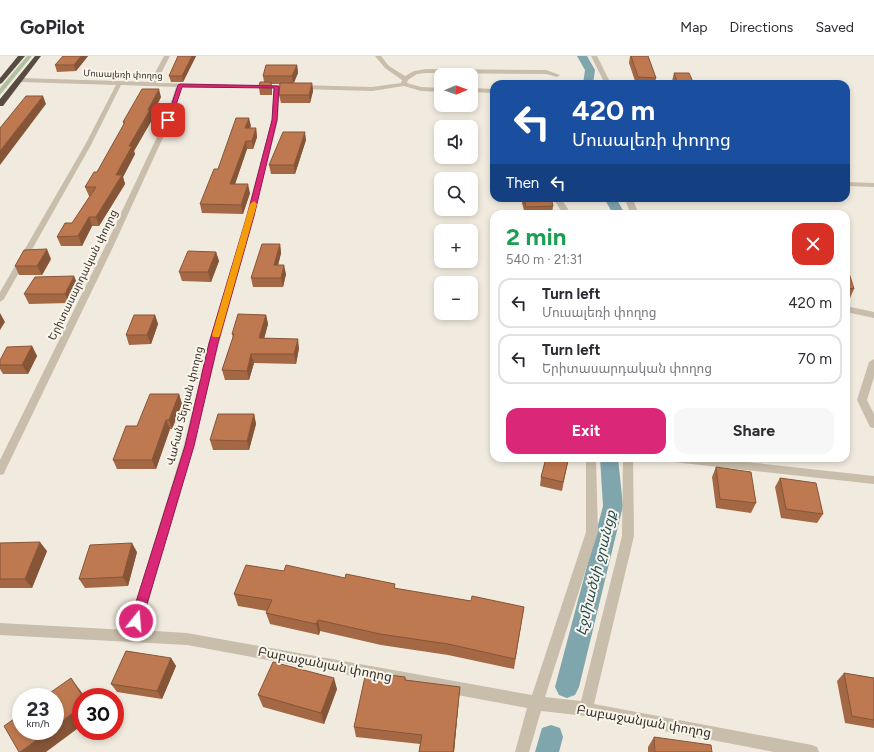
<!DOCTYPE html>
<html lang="en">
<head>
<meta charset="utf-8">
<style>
  :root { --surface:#fff; --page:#f7f7f7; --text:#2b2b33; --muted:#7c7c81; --line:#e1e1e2; --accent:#db2777 }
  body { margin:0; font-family:Figtree,"Noto Sans Armenian",sans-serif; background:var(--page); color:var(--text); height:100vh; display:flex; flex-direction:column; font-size:15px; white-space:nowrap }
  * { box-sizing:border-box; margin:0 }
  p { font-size:13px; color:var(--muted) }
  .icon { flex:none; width:22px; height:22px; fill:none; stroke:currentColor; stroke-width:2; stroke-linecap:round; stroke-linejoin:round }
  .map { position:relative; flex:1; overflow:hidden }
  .side { position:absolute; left:490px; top:154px; width:360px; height:252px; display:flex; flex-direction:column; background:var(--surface); border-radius:12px; box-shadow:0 2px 6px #0003 }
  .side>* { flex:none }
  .hud { position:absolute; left:490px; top:24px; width:360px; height:122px; border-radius:12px; box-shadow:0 2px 6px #0003; background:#1a4fa0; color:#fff; overflow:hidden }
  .needle { width:26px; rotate:89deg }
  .fabs { position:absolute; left:434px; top:12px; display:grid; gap:8px }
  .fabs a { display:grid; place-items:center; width:44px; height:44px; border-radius:8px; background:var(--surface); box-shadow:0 2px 6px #0003; font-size:20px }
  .speed { position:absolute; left:12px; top:632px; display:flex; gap:8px; font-size:20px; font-weight:700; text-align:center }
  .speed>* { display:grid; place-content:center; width:52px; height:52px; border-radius:50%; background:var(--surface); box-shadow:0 2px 6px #0003; line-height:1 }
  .speed small { font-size:10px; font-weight:400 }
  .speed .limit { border:6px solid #d22; background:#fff; color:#111 }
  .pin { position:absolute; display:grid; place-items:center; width:34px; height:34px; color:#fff; margin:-17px; border-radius:8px; box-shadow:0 2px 6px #0006 }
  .me { position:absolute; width:44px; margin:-22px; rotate:17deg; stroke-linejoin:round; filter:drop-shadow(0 0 3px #0008) }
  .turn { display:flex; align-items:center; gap:14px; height:84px; padding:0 16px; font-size:18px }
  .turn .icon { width:52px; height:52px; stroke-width:2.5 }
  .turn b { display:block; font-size:28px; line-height:34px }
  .then { display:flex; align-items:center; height:38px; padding:0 16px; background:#0003; gap:8px; font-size:15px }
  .round { display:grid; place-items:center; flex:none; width:42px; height:42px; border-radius:12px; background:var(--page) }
  .overview { display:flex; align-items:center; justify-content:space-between; height:68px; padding:0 16px }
  h1 { font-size:24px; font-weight:700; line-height:30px; color:#1e9e55 }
  .button { display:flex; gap:8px; margin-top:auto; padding:8px 16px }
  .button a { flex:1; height:46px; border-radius:12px; background:var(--accent); color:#fff; font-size:16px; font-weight:700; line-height:46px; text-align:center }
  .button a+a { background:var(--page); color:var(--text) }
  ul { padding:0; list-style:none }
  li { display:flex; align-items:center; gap:12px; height:50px; margin:0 8px 6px; padding:0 8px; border:2px solid var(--line); border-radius:12px }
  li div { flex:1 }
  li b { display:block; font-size:15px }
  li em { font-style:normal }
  header { display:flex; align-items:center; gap:24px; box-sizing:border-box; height:56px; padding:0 20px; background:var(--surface); border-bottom:1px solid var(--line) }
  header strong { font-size:19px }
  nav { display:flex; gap:22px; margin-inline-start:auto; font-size:14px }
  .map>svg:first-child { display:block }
  .green { fill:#b1c0a0 }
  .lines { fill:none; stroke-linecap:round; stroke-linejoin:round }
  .canal { fill:#7fa5ad; fill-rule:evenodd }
  .minor { fill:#c9bdab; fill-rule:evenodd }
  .highway { fill:#584b42; fill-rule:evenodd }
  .wall { fill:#a46845 }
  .shaded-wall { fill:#865538 }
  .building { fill:#bf7950; stroke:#865538 }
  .route { fill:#db2777; stroke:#8e194d }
  .slow { fill:#f59e0b }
  .labels { text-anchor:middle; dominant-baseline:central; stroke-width:4; stroke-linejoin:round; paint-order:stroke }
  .far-street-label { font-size:9px; fill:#37302a; stroke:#f9f5eb }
  .street-label { font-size:11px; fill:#37302a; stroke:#f9f5eb }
  .near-street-label { font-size:13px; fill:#37302a; stroke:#f9f5eb }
  .near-water-label { font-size:14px; font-style:italic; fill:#224c57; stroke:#f9f5eb }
</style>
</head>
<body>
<header>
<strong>GoPilot</strong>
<nav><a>Map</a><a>Directions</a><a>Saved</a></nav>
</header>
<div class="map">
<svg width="874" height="696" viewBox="0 0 874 696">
  <rect width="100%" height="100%" fill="#f1ebdf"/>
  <path class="green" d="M27,0h5l-32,39v-7z"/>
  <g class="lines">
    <path class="canal" d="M577,0h10l8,14 -2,14h-10l2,-14z
      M604,142h12l9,16h-12z
      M600,402h18l5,48 -44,181 -4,8 -8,3 -8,-3 -4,-8 48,-181z
      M551,669l9,3 3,9 -4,15h-24l7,-24z"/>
    <path class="minor" d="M164,0h6l-14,27 121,2 3,2 -2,33 -24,96 -35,127 -25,102 -54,185 47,3 345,62 54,-163v-74h10l2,74 -53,165 36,4 41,-165 1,-78h10l1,78 -40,168 218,41 5,2 2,5h-45l-188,-36 -45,-5 -12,41h-14l12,-44 -340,-63 -187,-10v-12l127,7 57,-185 25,-102 37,-127 26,-96 2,-32 -92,-1 -11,33 -58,127 -108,224 -1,3 -4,1v-15l105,-213 60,-127 11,-33 -55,-2 -30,60 -87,154 -4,3v-10l85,-147 31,-60 -96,-3 -3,-2 3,-2 130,4z
      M375,0h6l8,10 16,10 9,-5 12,-2 120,1 14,5 -3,2 -11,-3 -120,-1 -9,1 -9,6 -1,3 14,4 20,1v4l-20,-1 -17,-5 -32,5 -72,-2 -3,-2 3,-2 72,2 29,-4 1,-3 -17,-12z
      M591,0h6l14,28h-6z
      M471,32l23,1v4l-23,-1z
      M846,126l28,1v4l-28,-1z
      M553,142h8l10,16h-8z
      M624,142h8l7,16h-8z
      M846,250l28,6v6l-28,-6z
      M874,303v18l-7,23 7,14v14l-4,-1 -13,-27 12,-38z
      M668,402h43l163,18v8l-201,-22 -4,-1z"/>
    <path class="highway" d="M18,0h7l-23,27 -2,1v-6z
      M35,0h6l-38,50h-3v-7z"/>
  </g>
  <path class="wall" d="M88,0l-12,15 -19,1 -2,-7z
    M178,0h18l-13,26h-12l-2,-6z
    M630,0h18l8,22 -1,6h-19l-7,-21z
    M297,9l1,8 -4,10h18l1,8 -3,12h-29l-2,-8 1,-11h-9l1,6v5h-12l-1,-8 5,-5 -1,-6z
    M674,17l20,11h-21l-1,-3z
    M161,41l-9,18 1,3 -19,33 1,3 -12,23 2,7 -26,42h-7l-10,20h-21l-4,-9 15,-14 18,-27h-1l-4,-9 12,-15 27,-47 -1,-3z
    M251,70l-1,2h6l1,9 -4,12h-6l-12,35 15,9 -7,21 -41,-1 -2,-9 18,-35z
    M306,84l-11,34h-24l-2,-9z
    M522,142h29l2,8 -1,8h-27l-3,-11z
    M782,142h21l-1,4 -18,-1z
    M280,188l1,9 -3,12 8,9 -3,13h-30l-2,-9z
    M216,196l3,9 -8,21 -29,-1 -3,-9z
    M51,203l-9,16h-23l-4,-9z
    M846,217l8,16 -4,9h-4z
    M78,229l-9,18 -40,1 -5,-10z
    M155,259l3,9 -7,20 -22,1 -3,-10z
    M266,259l2,9 -4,14 35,10 -3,16 -42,-1 -5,17h-24l-3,-10 11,-32 -1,-4z
    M32,290l5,10 -9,18h-25l-3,-5v-9z
    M179,338l3,10 -10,25h-2l-14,40h-39l-4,-9 24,-34z
    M254,358l2,10 -7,26h-36l-3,-10z
    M568,405l-6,30 -22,-5 1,-9z
    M716,411l40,36 -5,10 -35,-5 -4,-31z
    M780,422l43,36 -6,9 -36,-5 -6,-31z
    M0,487l47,8 -15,37h-32z
    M137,496l-9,34 -43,2 -6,-9z
    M284,515l111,13v5l76,12 53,6 -10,62 -66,-14 -67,-10 -61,-14 -1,4 -49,-11 -4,-11 1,-2 -29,-5 -4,-12z
    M171,602l5,8 -14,33 -45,-7 -6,-8z
    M844,617l30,5v50l-29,-5 -8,-42z
    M405,621l1,3 54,7 -6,65h-35l1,-8 -64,-7 -2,-10z
    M337,633l-13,35 -61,-17 -5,-12z
    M654,681l58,15h-64v-5z"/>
  <path class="shaded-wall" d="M81,0h7l-12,15 -2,-6z
    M192,0h4l-13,26 -1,-6z
    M297,9l1,8 -5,11 -1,-8z
    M271,26l1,8v5l-1,-8z
    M312,27l1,8 -3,12 -1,-8z
    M159,33l2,8 -9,18 1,3 -19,33 1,3 -12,23 2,7 -26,42 -3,-9 20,-42 13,-29z
    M43,40l3,8 -46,61v-14z
    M249,62l2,8 -4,11 -2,-9z
    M256,72l1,9 -4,12 -1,-8z
    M305,76l1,8 -11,34 -1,-9z
    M246,85l1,8 -15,44 -2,-9z
    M248,128l2,9 -7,21 -2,-9z
    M89,161l3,9 -10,20 -4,-10z
    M280,188l1,9 -5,21 -2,-9z
    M47,193l4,10 -9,16 -5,-9z
    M216,196l3,9 -8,21 -3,-10z
    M284,209l2,9 -3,13 -2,-9z
    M74,220l4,9 -9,18 -4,-9z
    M0,257l5,9 -5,8z
    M155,259l3,9 -7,20 -4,-9z
    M266,259l2,9 -6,23 -3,-9z
    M298,283l1,9 -3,16 -2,-10z
    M32,290l5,10 -9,18 -6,-9z
    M251,298l3,9 -5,17 -2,-9z
    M179,338l3,10 -10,25 -3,-9z
    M254,358l2,10 -7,26 -2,-9z
    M166,364l4,9 -14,40 -4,-9z
    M40,486l7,9 -15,37 -7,-9z
    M132,487l5,9 -9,34 -5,-9z
    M318,564l2,11 -1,4 -3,-11z
    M171,602l5,8 -14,33 -5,-8z
    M71,622l9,12 5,7h-2z
    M334,622l3,11 -13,35 -3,-11z
    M460,631l-6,65h-1z
    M81,651v19l-35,26h-26l29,-21h6v-5z"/>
  <path class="building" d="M63,0h18l-7,9h-19z
    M178,0h14l-10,20h-13z
    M631,0h17l8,22 -18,-1z
    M266,9h31l-5,11h-29z
    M674,17h15l5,11h-16z
    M260,26h11v5h-12z
    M280,27h32l-3,12h-30z
    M142,33h17l-11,21h2l-21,36h3l-16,29h6l-26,42h-7l-11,19 -21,1 8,-14h7l24,-36h-11l9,-15h3l28,-50h-2z
    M26,40h17l-43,55v-23z
    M236,62h13l-4,10h11l-4,13h-6l-16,43h18l-7,21 -41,-1 14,-35h4z
    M283,76h22l-11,33h-25z
    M524,142h27l2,8 -27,1z
    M262,188h18l-6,21h10l-3,13h-30z
    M47,193l-10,17h-22l9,-16z
    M188,195l28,1 -8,20h-29z
    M846,217h3l5,16 -8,-1z
    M74,220l-9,18h-41l11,-17z
    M238,258l28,1 -7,23 39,1 -4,15h-43l-4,17 -25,-1 12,-36h-2z
    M134,259h21l-8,20h-21z
    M32,290l-10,19h-22v-5l7,-13z
    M150,338h29l-10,26h-3l-14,40h-39l13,-34h11z
    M218,358h36l-7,27 -37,-1z
    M546,402h8l14,3 -5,21 -22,-5z
    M716,411l35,5 5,31 -36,-4z
    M780,422l36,5 7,31 -37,-5z
    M40,486l-15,37h-25v-36z
    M132,487l-9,34 -44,2 11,-34z
    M246,509l38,6 2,-6 59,13 1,-4 49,10 -1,4 77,13 1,-5 52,11 -9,52 -67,-15 -68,-10 -62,-14 -2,4 -50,-11 6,-13 -38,-6z
    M126,595l45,7 -14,33 -46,-7z
    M273,606l61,16 -13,35 -63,-18z
    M366,616l39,5v3l55,7 -7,65h-34l3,-17 -68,-8z
    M844,617l30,5v42l-22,-4z
    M71,622l12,19h-2v10l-26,19v-29h-11z
    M21,658v17h28l-29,21h-1l-15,-26z
    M654,681l57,8 1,7h-57z"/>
  <path class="route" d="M180,28l99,2 -2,34 -23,96 -36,127 -24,103 -52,175 -2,3 -4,2 -4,-2 -2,-3 55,-175 24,-103 38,-127 25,-96 2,-32 -92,-1 -11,33 -5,1 12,-36z"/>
  <path class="slow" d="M254,145l3,3 -37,131 -1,2h-6l-1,-2 38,-131z"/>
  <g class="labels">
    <g class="far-street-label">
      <text transform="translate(123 18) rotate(2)">Մուսալեռի փողոց</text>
    </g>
    <g class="street-label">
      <text transform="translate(83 219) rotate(-64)">Երիտասարդական փողոց</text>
      <text transform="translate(185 350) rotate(-76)">Վահան Տերյան փողոց</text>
    </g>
    <g class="near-street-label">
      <text transform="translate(325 608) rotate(11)">Բաբաջանյան փողոց</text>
      <text transform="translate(644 665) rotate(10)">Բաբաջանյան փողոց</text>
    </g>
    <g class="near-water-label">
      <text transform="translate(596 517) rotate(-76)">Էջմիածնի ջրանցք</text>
    </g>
  </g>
</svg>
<div class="fabs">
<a><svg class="needle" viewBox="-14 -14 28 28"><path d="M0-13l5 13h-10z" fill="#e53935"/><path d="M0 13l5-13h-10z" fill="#7c7c81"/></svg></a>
<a><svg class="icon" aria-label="sound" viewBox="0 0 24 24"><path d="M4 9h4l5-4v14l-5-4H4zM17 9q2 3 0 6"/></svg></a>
<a><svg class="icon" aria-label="search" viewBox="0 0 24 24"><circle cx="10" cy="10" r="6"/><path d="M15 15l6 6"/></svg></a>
<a>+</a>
<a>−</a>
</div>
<div class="speed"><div>23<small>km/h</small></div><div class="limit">30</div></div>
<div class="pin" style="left:168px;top:64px;background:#d93025"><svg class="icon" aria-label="arrive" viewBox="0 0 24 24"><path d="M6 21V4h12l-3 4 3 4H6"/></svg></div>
<svg class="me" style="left:136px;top:565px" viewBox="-20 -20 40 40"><circle r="17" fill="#db2777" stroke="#fff" stroke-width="3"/><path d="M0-11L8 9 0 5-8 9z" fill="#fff"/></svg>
<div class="hud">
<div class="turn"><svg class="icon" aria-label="left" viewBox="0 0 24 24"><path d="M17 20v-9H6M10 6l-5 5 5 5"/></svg><div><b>420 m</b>Մուսալեռի փողոց</div></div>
<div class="then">Then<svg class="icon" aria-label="left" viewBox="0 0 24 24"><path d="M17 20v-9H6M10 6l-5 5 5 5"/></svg></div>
</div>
<section class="side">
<div class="overview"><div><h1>2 min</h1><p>540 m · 21:31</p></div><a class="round" style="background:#d93025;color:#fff"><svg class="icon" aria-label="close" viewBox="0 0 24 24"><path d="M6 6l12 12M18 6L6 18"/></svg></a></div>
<ul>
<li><svg class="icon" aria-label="left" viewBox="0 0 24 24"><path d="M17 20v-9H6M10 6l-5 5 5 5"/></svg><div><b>Turn left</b><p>Մուսալեռի փողոց</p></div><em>420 m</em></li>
<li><svg class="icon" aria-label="left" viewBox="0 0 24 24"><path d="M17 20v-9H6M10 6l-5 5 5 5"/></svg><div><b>Turn left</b><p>Երիտասարդական փողոց</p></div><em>70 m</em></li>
</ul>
<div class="button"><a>Exit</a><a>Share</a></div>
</section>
</div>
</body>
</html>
